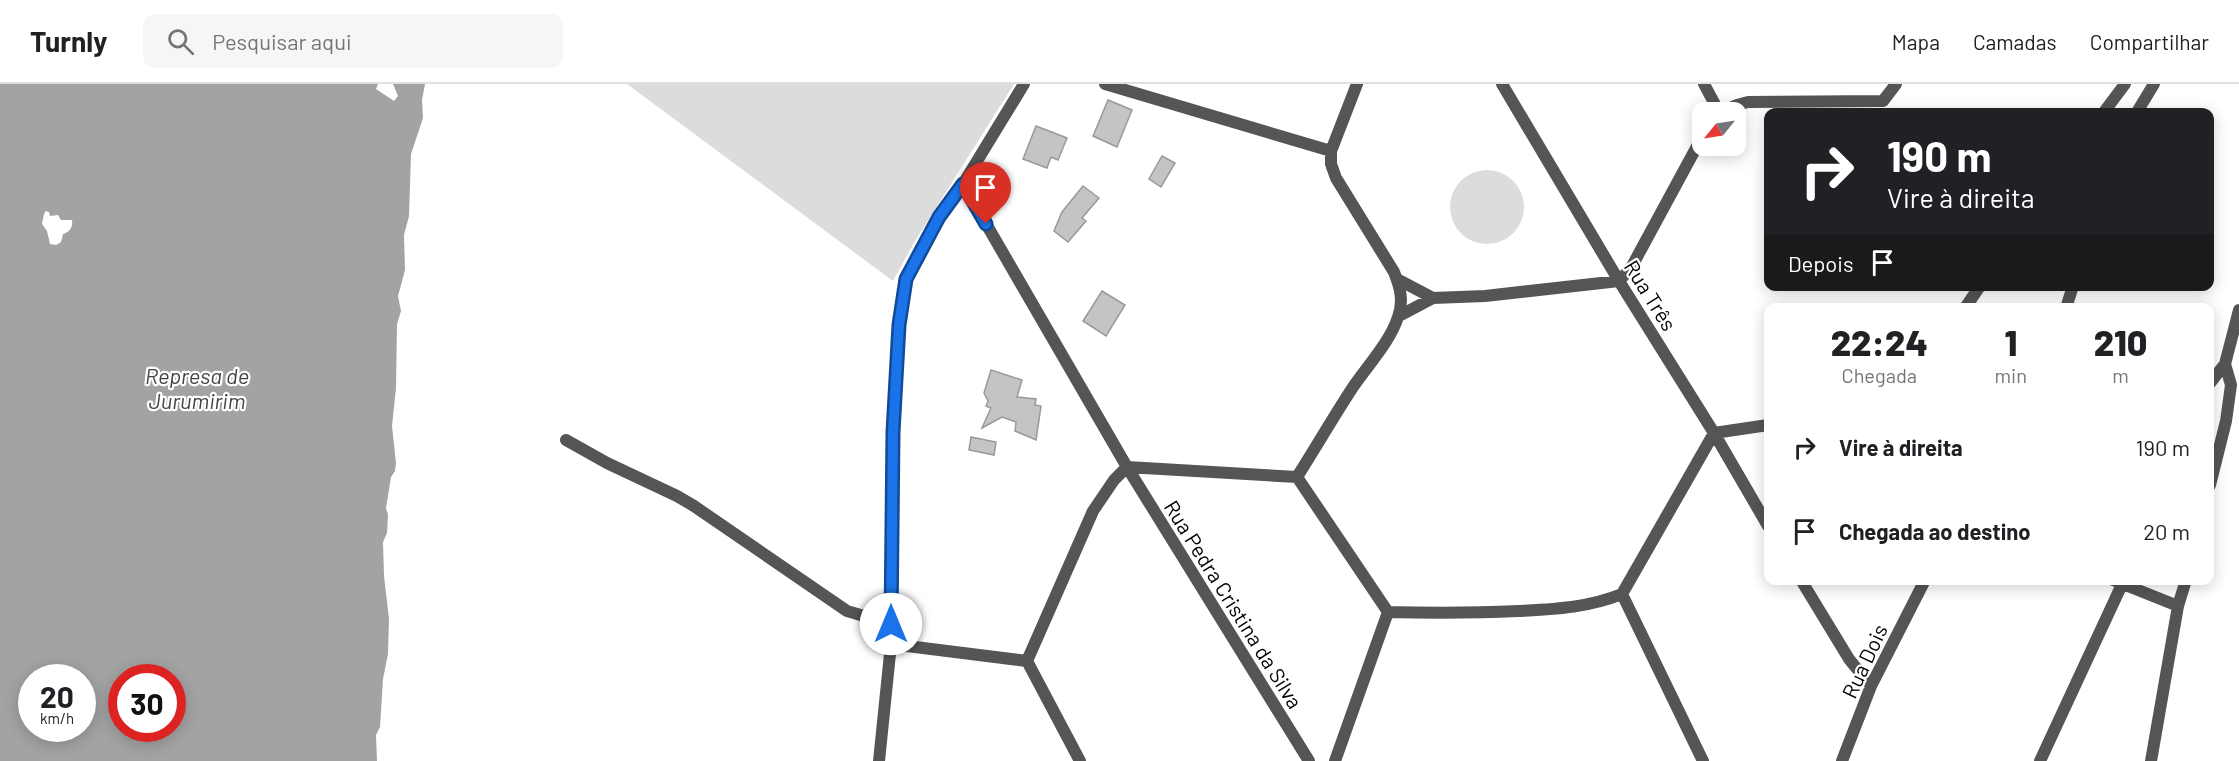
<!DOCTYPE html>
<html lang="pt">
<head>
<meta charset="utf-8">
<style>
  :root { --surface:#fff; --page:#f6f6f6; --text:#202124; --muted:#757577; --line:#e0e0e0 }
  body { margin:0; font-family:Barlow,sans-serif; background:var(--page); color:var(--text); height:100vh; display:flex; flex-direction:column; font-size:22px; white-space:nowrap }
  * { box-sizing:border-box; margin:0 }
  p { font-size:20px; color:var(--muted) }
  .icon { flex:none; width:33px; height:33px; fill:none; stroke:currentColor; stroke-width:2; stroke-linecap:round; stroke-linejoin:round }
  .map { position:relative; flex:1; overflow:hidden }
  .sheet { position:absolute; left:1764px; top:219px; width:450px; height:282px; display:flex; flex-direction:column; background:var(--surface); border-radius:12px; box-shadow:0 3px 15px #0003 }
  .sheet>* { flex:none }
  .guide { position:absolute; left:1764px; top:24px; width:450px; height:183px; border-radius:12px; box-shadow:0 3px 15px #0003; background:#202124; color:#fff; overflow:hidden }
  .needle { width:39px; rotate:240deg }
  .tools { position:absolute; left:1692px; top:18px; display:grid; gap:12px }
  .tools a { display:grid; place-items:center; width:54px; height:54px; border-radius:12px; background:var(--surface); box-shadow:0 3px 15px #0003; font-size:30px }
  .speed { position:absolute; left:18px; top:580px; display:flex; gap:12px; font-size:30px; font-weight:700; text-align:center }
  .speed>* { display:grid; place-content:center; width:78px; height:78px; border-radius:50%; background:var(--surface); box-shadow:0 3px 15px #0003; line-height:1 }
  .speed small { font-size:15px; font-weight:400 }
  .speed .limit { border:9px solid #d22; background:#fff; color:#111 }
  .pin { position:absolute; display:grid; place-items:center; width:51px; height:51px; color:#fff; margin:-62px -26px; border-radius:50% 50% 50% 0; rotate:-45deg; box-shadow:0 0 6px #0007 }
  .pin .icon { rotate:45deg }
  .me { position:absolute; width:66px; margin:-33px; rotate:0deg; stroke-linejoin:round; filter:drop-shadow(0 0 4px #0008) }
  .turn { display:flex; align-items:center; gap:21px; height:126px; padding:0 24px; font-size:27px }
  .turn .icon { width:78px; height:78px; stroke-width:2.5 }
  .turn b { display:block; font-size:42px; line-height:51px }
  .then { display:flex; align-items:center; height:57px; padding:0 24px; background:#0003; gap:12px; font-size:22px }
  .eta { display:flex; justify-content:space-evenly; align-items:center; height:102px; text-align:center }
  .eta b { font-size:36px; font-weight:800; line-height:42px }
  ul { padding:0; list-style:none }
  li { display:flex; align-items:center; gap:18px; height:84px; padding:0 24px }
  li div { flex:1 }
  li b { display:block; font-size:22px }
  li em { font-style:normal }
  header { display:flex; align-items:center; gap:36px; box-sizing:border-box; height:84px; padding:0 30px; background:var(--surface); border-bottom:2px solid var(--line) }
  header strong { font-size:28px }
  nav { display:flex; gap:33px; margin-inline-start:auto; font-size:21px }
  .search { width:420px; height:54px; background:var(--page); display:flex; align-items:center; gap:15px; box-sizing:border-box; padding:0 21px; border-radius:12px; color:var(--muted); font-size:22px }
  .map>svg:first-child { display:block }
  .green { fill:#dcdcdc }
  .water { fill:#a3a3a3; fill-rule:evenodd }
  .building { fill:#c4c4c4; stroke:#999; stroke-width:1.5 }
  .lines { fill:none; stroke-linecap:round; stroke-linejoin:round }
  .street { stroke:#555; stroke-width:12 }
  .route-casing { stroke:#114b97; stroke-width:15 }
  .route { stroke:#1a73e8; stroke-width:10 }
  .labels { text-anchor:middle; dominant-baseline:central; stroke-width:4.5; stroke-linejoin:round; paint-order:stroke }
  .street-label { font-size:21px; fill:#000; stroke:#fff }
  .water-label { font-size:22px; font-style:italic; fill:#444; stroke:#fff }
</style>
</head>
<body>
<header>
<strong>Turnly</strong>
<div class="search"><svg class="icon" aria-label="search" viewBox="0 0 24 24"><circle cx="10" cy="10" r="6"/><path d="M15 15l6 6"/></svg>Pesquisar aqui</div>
<nav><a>Mapa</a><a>Camadas</a><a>Compartilhar</a></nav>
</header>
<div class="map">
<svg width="2239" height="677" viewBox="0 0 2239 677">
  <rect width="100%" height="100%" fill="#fff"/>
  <path class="green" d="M627,0h387l-99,157 -22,40z
    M1450 123a37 37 0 1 1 74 0a37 37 0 1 1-74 0Z"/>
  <path class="water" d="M0,0h378l-2,5 18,12 4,-5 -5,-12h32l-3,16 1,18 -12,36 -2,62 -5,19 1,35 -7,26 3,15 -4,13 -1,64 -4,38 4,37 -1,8 -4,6 -5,31 2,7 -1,18 -4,9 1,34 5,43 -1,35 -5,25 -3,48 -4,8 1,26h-377zM46,127l3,1 1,4 8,-1 3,5h11c1,7 -2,12 -9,14l-2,8 -5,3 -6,-1 -3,-13 -5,-7 2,-10zM32,594h50v51h-50zM122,594h50v51h-50z"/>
  <path class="building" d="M1108,16l24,10 -15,37 -24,-11z
    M1036,42l31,12 -9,22 -7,-3 -4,11 -24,-9z
    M1162,72l13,7 -14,24 -12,-8z
    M1083,102l16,12 -17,20 4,3 -18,21 -14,-11 8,-19z
    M1102,207l23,14 -19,31 -23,-15z
    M991,286l31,10 -5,17 19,2 -1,6 6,1 -5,34 -21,-9 1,-9 -14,-5 -20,11 9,-20 -5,-2 2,-5 -4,-8z
    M971,353l25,5 -2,13 -25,-5z"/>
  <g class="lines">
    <path class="street" d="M1105,0l226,67
      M1502,0l117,197 95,152 54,93
      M1704,0l15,28
      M1883,17l13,-17
      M1721,28l16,-7 11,-3 135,-1
      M2104,28l21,-28
      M2137,28l17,-28
      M963,100l164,283 182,294
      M1397,195l36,19
      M1965,224l15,-22
      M2066,224l7,-22
      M1399,232l34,-18 52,-2 134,-15 12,-13 71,-131
      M2210,299l15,-19
      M566,356l41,23 70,33 17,10 153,105 44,13
      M1127,383l170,10
      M1297,393c19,-30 37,-61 56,-90 15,-22 37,-45 45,-70 6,-16 2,-30 -4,-45l-58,-94 -5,-14v-13l26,-67
      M1297,393l91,135
      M2210,401l16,-64 5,-36 -6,-21 14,-54
      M1801,496l48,79 22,27
      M2113,496l65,26
      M1622,510l81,167
      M1388,528c44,1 86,1 130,-1 36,-2 69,-3 104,-17l92,-161 54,-8
      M891,560l136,17
      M1027,577l66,-150 21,-31 13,-13
      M1027,577l53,100
      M879,677l12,-117 2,-212 6,-107 7,-46 33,-62 24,-33 61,-100
      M1335,677l53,-149
      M1842,677l29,-75 54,-106
      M2040,677l84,-181
      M2151,677l27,-155 8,-26"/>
  </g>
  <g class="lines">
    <defs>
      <path id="route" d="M891,540l2,-192 6,-107 7,-46 33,-62 24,-33 23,40"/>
    </defs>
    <use href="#route" class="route-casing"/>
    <use href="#route" class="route"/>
  </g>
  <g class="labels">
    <g class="street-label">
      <text transform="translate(1651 211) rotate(58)">Rua Três</text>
      <text transform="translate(1234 520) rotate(58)">Rua Pedra Cristina da Silva</text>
      <text transform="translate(1864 577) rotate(-65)">Rua Dois</text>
    </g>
    <g class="water-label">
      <text x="197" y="291">Represa de<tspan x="197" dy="25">Jurumirim</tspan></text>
    </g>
  </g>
</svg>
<div class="tools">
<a><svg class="needle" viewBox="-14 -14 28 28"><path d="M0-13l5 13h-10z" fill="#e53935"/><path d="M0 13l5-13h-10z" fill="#757577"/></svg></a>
</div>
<div class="speed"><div>20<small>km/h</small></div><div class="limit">30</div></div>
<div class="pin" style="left:986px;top:140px;background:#d93025"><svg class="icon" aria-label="arrive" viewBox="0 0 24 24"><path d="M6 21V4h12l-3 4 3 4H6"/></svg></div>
<svg class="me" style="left:891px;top:540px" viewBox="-20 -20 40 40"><circle r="19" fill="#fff"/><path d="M0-13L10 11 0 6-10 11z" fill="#1a73e8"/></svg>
<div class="guide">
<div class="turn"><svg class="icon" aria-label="right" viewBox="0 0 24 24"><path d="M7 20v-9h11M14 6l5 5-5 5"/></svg><div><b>190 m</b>Vire à direita</div></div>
<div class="then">Depois<svg class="icon" aria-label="arrive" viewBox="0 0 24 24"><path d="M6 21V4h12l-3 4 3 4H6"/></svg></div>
</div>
<section class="sheet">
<div class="eta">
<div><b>22:24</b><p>Chegada</p></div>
<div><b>1</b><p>min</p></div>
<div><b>210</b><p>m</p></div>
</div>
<ul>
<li><svg class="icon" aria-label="right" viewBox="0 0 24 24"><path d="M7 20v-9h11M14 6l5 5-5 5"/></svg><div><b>Vire à direita</b></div><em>190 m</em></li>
<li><svg class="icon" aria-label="arrive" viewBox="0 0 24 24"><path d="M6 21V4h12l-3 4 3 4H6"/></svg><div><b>Chegada ao destino</b></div><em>20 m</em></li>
</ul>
</section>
</div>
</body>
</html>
